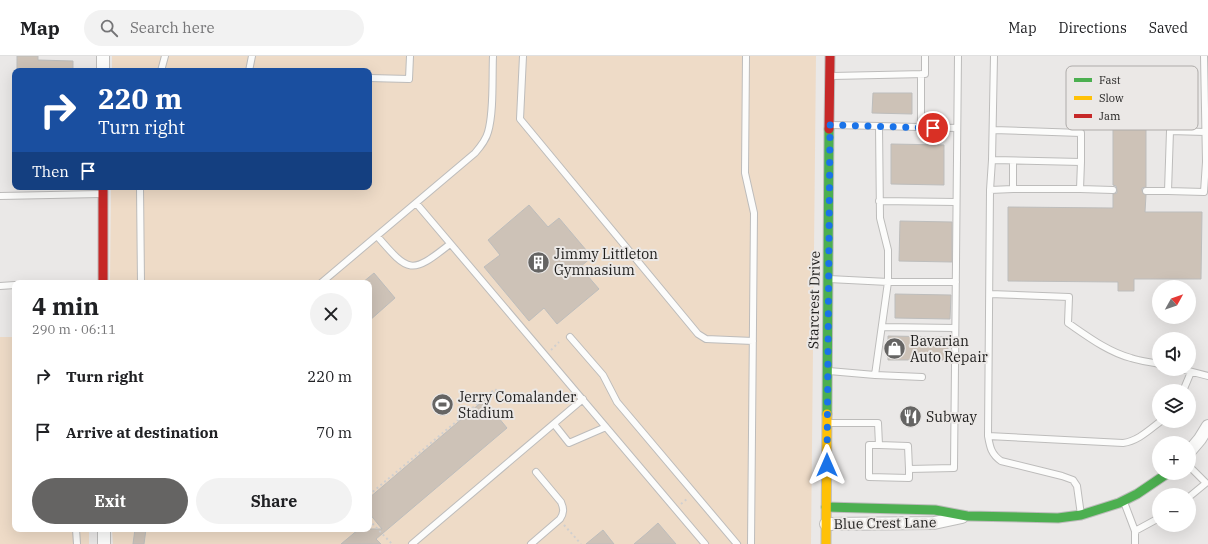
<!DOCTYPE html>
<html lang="en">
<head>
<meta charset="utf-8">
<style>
  :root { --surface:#fff; --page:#f2f2f2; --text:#202124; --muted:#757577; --line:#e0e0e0; --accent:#656463 }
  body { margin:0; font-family:"IBM Plex Serif",serif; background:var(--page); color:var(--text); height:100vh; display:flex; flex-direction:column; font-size:15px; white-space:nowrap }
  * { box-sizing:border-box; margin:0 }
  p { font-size:13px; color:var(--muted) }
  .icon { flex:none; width:22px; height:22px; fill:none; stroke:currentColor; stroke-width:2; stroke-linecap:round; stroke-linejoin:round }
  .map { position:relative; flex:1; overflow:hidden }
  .drawer { position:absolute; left:12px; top:224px; width:360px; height:252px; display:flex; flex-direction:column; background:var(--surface); border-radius:8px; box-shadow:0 4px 16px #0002 }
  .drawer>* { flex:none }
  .top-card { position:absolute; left:12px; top:12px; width:360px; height:122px; border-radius:8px; box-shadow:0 4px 16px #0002; background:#1a4fa0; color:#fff; overflow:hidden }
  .needle { width:26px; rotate:50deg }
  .controls { position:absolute; left:1152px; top:224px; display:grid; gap:8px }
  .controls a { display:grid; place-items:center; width:44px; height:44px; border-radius:50%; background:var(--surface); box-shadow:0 4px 16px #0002; font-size:20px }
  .pin { position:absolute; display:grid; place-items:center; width:34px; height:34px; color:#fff; margin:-17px; border:2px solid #fff; border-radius:50%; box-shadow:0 1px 4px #0007 }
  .me { position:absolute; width:44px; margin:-22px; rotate:0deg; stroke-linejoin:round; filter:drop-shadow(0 0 3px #0008) }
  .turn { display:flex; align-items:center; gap:14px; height:84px; padding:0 20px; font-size:18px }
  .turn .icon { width:52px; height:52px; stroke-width:2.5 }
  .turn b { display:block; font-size:28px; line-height:34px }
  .then { display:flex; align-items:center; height:38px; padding:0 20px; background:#0003; gap:8px; font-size:15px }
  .round { display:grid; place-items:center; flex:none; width:42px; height:42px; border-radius:21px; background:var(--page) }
  .head { display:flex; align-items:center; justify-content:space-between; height:68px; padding:0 20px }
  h1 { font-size:24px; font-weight:700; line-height:30px }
  .cta { display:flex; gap:8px; margin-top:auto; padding:8px 20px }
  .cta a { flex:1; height:46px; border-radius:24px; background:var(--accent); color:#fff; font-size:16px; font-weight:700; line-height:46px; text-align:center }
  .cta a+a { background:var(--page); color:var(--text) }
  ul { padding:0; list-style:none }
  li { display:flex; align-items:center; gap:12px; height:56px; padding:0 20px }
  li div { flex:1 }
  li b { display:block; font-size:15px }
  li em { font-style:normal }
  header { display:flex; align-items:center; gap:24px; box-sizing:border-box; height:56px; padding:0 20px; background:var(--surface); border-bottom:1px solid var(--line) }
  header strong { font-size:19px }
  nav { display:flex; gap:22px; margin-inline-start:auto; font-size:14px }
  .search { width:280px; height:36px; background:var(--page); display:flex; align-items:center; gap:10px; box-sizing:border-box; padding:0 14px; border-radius:22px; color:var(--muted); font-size:15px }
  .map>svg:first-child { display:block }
  .green { fill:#eedbc7 }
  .building { fill:#cdc2b7; stroke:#bdbdbc }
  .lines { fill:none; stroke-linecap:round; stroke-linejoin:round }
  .lane-casing { stroke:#bdbcbb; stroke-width:8 }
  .street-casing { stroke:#bdbcbb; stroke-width:14 }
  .fast-casing { stroke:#bdbcbb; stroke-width:11 }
  .slow-casing { stroke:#bdbcbb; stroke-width:11 }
  .jam-casing { stroke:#bdbcbb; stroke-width:11 }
  .path { stroke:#d0cfcf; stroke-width:2; stroke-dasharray:2 3; stroke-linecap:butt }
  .lane { stroke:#fcfcfb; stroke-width:6 }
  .street { stroke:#fcfcfb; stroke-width:12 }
  .fast { stroke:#4caf50; stroke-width:9 }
  .slow { stroke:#ffc107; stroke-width:9 }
  .jam { stroke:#c62828; stroke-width:9 }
  .route { stroke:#1a73e8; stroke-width:7; stroke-dasharray:0 12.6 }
  .labels { text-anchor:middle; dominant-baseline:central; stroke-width:4; stroke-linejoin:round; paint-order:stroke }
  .poi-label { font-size:14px; fill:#1e1d1c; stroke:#ebe8e6; text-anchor:start }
  .street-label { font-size:14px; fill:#1e1d1c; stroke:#ebe8e6 }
  .key { fill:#ebe8e6; stroke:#aeaba9; stroke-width:1 }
  .key-label { font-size:11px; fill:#1e1d1c }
</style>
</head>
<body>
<header>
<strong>Map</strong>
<div class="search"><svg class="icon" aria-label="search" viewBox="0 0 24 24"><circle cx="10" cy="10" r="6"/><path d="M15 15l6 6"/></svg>Search here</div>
<nav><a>Map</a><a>Directions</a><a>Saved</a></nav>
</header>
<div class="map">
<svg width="1208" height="488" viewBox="0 0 1208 488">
  <rect width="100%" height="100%" fill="#eae8e7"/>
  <path class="green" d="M112,0h704l-5,488h-698l-1,-15h257v-246h-259l1,-96h258v-116h-257z
    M0,281h15v192h74v15h-89z"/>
  <path class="building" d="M17,0h21v4l35,1v10h-56z
    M1086,15l98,1v48l-38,-1v68l-4,1v3l4,4 -1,17h57l-1,67h-67v12h-16v-9l-110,-1v-74l105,1v-14l4,-1v-3l-1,-4 -3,-1v-63l-27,-1z
    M873,37h39v21l-40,-1z
    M891,88l53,1v40l-53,-1z
    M529,149l19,22 11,-9 33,39 -12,10 19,22 -42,35 -13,-16 -15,13 -45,-54 16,-12 -12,-15z
    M900,165l52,1v40l-53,-1z
    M374,217l21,25 -26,23v-38h-7z
    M895,238l56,1 -1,24 -55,-1z
    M888,280l60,1v23h-60z
    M484,344l23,28 -131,111 5,5h-40l18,-15h23l-13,-16v-15z
    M658,467l18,21h-42l13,-11z
    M135,473h11l-2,15h-11z
    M603,474l11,14h-28z"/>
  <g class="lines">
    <defs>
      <path id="lane" d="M523,0l-3,63 178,215 8,5 47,2
        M746,0l-1,117 9,40 -3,331
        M994,0l-2,104 89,2 -1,27 33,1
        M1204,0l2,106 -2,30 -36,-1 2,-60 35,1
        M161,15l4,-15
        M249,15l3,-15
        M832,20l93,-2v-18
        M369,22l40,1 1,-23
        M831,69l48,1 1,92 8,32v32h68
        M879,70l78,2
        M921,71v-53
        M993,74l88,3v29
        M1013,105v28
        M140,131l1,96
        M1080,133h-67l-23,1 -2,246c2,11 3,18 13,25l61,15 11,4 4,6 4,29
        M990,134l2,-30
        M1146,135h22
        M0,140l101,-2
        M879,145l77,1
        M416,147l289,341
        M377,180c32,37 34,39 73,8
        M321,227l154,-130c6,-7 11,-13 13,-21 6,-20 4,-54 5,-76
        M0,230l15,-1
        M990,238l79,3 -1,26c19,13 40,29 63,35 9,3 19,4 28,6
        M882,271l73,1
        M570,281l33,38 14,27 120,142
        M1181,313l27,7
        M829,315l46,4 13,-93 -59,-3
        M875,319l47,2
        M1183,335l8,-19
        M827,367h51l1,22h-10v32l40,1v-9l45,-1 4,-412
        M554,368l15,19 37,-16
        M988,380l135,7c15,-2 26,-13 38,-22
        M879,389l29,1 1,23
        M1189,410l17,17 -17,14
        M1124,446l11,29 24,-13
        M76,473l1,15
        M412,488l171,-145
        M531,488l29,-25c4,-6 4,-10 1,-17l-25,-30
        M1135,488v-13"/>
      <path id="street" d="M103,0v15
        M1189,396l11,-13 8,-13
        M826,468l108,-1 28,-6
        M104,473v15"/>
      <path id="fast" d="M827,358l2,-285
        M826,451l109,3 32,6 91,2 23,-3 38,-12 18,-9 31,-21"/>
      <path id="slow" d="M826,488l1,-130"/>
      <path id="jam" d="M829,73l1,-73
        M103,131v96"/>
    </defs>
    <use href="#lane" class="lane-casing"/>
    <use href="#street" class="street-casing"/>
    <use href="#fast" class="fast-casing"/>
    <use href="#slow" class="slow-casing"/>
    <use href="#jam" class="jam-casing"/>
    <path class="path" d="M551,294l8,-8
      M483,342l6,7
      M369,439l126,-106 2,2 -10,7 2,3v4l13,15
      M681,448l7,-6
      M369,464l23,24
      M564,469l17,19"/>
    <use href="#lane" class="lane"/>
    <use href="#street" class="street"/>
    <use href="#fast" class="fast"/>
    <use href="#slow" class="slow"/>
    <use href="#jam" class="jam"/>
  </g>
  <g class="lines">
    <path class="route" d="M827,409l3,-340 103,3"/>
  </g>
  <defs>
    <symbol id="building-disc" viewBox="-11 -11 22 22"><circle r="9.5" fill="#656463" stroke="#ebe8e6"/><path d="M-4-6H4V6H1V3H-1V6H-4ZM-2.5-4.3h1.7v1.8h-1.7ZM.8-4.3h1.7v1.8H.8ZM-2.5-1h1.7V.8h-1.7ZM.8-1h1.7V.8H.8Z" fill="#fff"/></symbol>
    <symbol id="shop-disc" viewBox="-11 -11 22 22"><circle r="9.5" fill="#656463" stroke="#ebe8e6"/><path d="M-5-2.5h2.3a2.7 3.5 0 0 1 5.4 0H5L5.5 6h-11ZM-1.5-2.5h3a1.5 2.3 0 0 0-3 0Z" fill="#fff"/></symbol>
    <symbol id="stadium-disc" viewBox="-11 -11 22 22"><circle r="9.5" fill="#656463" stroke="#ebe8e6"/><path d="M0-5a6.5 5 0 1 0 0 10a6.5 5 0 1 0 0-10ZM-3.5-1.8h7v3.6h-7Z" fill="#fff"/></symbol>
    <symbol id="restaurant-disc" viewBox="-11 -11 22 22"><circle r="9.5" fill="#656463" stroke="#ebe8e6"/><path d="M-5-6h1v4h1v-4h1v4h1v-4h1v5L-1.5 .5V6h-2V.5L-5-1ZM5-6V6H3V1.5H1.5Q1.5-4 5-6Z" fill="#fff"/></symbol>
  </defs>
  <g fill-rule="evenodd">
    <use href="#building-disc" x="526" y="194" width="25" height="25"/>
    <use href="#shop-disc" x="882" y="280" width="25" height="25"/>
    <use href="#stadium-disc" x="430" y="336" width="25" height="25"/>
    <use href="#restaurant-disc" x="898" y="348" width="25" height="25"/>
  </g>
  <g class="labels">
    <g class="poi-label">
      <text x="554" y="198">Jimmy Littleton<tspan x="554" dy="16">Gymnasium</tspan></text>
      <text x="910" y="285">Bavarian<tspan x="910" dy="16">Auto Repair</tspan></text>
      <text x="458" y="341">Jerry Comalander<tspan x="458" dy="16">Stadium</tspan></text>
      <text x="926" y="361">Subway</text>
    </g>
    <g class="street-label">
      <text transform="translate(814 244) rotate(-89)">Starcrest Drive</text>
      <text transform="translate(885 467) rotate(-1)">Blue Crest Lane</text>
    </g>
  </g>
  <rect x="1066" y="10" width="132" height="64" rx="6" class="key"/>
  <rect x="1074" y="22" width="18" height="4" fill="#4caf50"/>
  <rect x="1074" y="40" width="18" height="4" fill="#ffc107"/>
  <rect x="1074" y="58" width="18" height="4" fill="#c62828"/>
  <g class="key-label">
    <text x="1099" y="28">Fast</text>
    <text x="1099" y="46">Slow</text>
    <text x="1099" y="64">Jam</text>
  </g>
</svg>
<div class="controls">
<a><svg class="needle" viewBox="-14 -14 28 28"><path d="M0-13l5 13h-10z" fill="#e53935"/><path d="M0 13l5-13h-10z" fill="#757577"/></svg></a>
<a><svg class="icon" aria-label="sound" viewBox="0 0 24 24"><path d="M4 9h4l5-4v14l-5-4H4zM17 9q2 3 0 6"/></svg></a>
<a><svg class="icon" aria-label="layers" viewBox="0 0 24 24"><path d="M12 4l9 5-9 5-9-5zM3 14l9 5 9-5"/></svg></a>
<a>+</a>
<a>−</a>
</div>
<div class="pin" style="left:933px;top:72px;background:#d93025"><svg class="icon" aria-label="arrive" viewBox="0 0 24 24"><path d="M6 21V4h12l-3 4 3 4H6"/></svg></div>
<svg class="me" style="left:827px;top:409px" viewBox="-20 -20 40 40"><path d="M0-17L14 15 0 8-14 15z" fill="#1a73e8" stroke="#fff" stroke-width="4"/></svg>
<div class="top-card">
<div class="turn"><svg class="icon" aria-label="right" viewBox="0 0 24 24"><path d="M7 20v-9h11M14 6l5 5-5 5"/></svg><div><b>220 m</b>Turn right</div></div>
<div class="then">Then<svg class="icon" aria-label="arrive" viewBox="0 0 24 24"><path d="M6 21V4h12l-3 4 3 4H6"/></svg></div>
</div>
<section class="drawer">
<div class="head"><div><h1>4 min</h1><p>290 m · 06:11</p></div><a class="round"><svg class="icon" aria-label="close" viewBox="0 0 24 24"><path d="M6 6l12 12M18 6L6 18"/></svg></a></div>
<ul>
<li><svg class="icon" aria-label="right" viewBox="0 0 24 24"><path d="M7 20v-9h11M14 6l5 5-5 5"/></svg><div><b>Turn right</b></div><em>220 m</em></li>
<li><svg class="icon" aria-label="arrive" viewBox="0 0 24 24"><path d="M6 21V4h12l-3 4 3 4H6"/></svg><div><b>Arrive at destination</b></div><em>70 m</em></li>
</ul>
<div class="cta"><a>Exit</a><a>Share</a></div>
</section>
</div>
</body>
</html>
